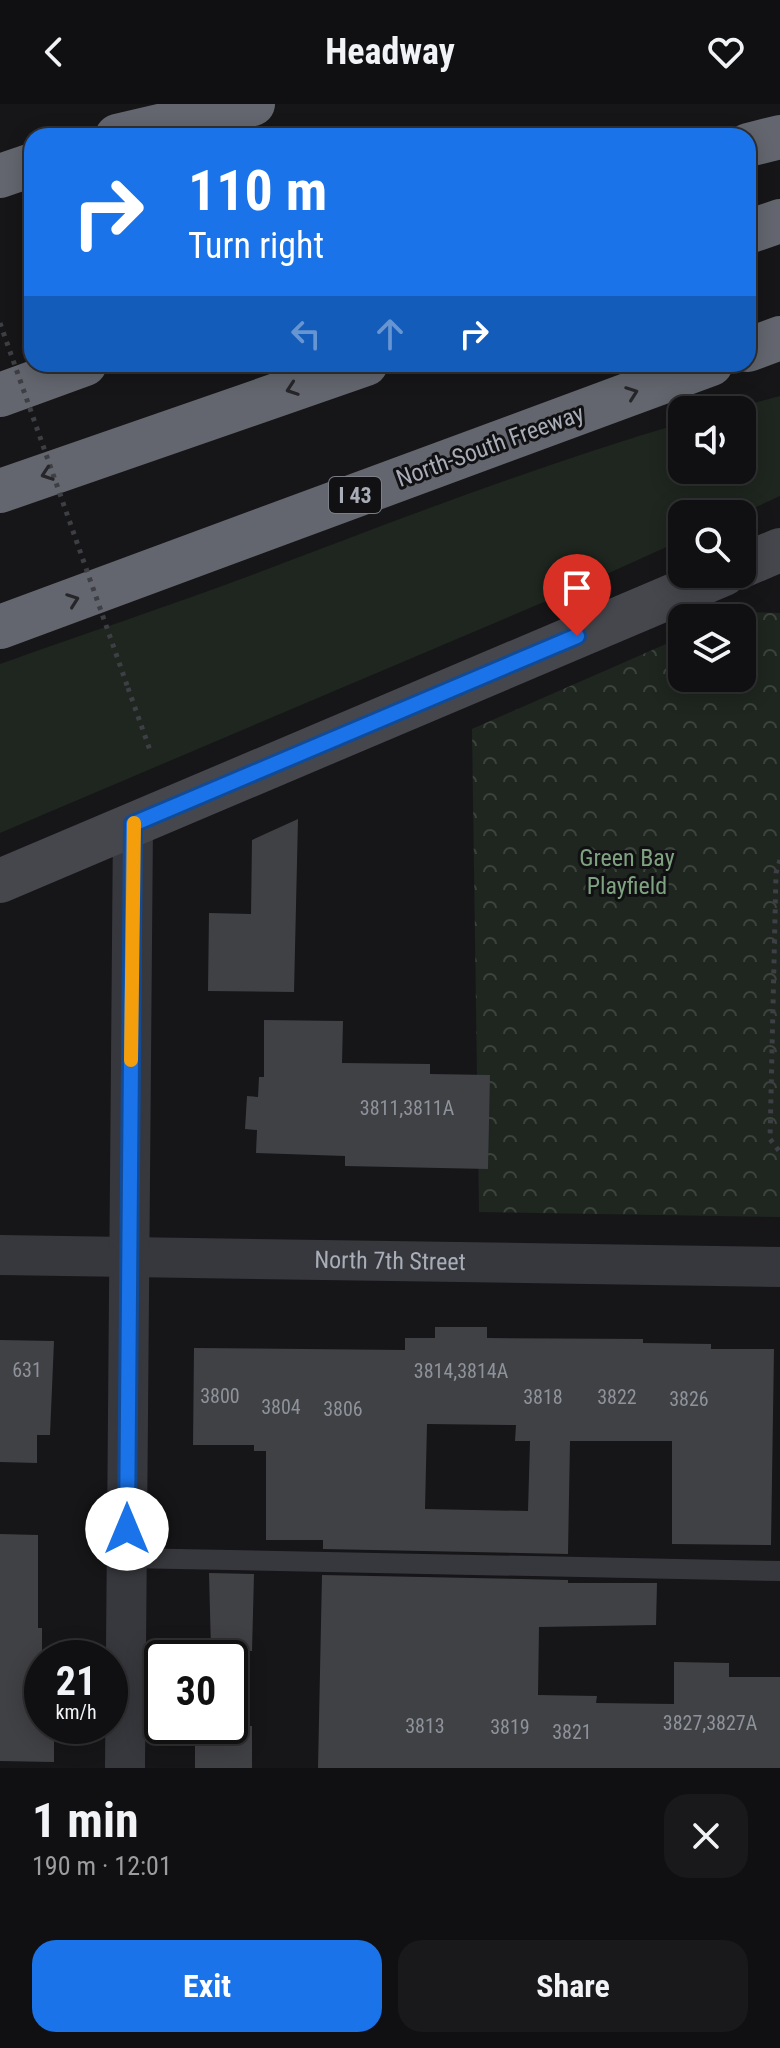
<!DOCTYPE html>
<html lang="en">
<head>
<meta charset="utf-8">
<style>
  :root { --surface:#101012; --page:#19191b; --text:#f1f3f6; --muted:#9c9d9f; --line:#303032; --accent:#1a73e8 }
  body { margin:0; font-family:"Roboto Condensed",sans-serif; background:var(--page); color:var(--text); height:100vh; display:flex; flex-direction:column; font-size:30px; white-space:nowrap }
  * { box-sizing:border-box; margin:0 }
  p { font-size:26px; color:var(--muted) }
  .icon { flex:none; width:44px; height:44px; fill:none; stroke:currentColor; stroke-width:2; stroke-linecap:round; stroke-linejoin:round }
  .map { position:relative; height:1664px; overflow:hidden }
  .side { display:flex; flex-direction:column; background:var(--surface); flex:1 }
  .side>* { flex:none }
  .guide { position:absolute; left:24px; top:24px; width:732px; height:244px; border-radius:24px; box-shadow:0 4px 20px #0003,0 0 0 2px var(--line); background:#1a73e8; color:#fff; overflow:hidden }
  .buttons { position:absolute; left:668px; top:292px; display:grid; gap:16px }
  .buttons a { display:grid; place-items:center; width:88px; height:88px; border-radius:16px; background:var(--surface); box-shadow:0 4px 20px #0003,0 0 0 2px var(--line); font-size:40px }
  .speed { position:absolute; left:24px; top:1536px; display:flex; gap:16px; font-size:40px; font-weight:700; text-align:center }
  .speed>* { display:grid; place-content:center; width:104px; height:104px; border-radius:50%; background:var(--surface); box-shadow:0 4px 20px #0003,0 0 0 2px var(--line); line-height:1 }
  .speed small { font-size:20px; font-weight:400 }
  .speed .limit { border:4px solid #111; border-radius:12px; background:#fff; color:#111 }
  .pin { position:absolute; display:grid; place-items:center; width:68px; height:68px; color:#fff; margin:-82px -34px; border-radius:50% 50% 50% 0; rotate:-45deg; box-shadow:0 0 8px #0007 }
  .pin .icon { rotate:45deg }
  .me { position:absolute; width:88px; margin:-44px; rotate:0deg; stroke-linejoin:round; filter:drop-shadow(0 0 6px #0008) }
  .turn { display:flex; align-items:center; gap:28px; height:168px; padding:0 32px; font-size:36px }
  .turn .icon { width:104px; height:104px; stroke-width:2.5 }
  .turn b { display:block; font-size:56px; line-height:68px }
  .lanes { display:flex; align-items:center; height:76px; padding:0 32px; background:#0003; justify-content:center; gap:40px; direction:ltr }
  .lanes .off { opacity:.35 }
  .round { display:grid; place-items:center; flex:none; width:84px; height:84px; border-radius:24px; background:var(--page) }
  .summary { display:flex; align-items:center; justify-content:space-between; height:136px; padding:0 32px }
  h1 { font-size:48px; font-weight:700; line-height:60px }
  .cta { display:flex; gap:16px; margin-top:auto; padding:16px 32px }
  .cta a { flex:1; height:92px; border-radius:24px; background:var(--accent); color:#fff; font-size:32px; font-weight:700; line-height:92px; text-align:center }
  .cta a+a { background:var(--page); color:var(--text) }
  header { display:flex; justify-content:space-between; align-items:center; height:104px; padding:0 32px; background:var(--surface); font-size:36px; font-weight:700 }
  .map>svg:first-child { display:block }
  .grass { fill:#1e261f }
  .park { fill:url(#park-crowns) }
  .building { fill:#404145; fill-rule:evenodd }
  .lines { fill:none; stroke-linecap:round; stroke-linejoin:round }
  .path { stroke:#3d3f44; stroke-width:5; stroke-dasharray:4 6; stroke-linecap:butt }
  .lane { stroke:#37383d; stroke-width:20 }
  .street { stroke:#37383d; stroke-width:40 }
  .secondary { stroke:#45474d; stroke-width:44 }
  .highway { stroke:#63666e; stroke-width:44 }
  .path-bridge { stroke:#3d3f44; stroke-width:5; stroke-dasharray:4 6; stroke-linecap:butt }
  .oneway { stroke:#26262a }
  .route-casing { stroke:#114b97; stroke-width:20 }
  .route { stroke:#1a73e8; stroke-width:14 }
  .slow { stroke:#f59e0b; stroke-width:14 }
  .labels { text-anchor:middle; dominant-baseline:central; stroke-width:6; stroke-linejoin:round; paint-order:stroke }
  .number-label { font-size:20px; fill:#8e929b }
  .shield { fill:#111113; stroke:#7b7e86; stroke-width:2 }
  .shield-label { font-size:22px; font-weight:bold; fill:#a8adb8 }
  .street-label { font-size:24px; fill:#a8adb8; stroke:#111113 }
  .park-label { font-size:24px; fill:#7fa381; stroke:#111113 }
</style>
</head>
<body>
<header><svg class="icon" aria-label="back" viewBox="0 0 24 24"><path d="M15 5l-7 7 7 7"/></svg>Headway<svg class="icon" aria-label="heart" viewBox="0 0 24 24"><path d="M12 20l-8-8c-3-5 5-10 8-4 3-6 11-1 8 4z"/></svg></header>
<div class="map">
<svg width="780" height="1664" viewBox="0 0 780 1664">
  <defs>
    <pattern id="park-crowns" width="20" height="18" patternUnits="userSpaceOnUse" patternTransform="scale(2)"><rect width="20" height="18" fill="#1e261f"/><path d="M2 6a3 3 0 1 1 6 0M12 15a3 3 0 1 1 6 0" fill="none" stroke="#3c433d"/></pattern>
  </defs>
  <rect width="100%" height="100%" fill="#161618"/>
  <path class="grass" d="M780,292v100l-39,18h-59v26l-124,56 -558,237v-169c84,-30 169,-58 252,-89 142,-54 284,-109 430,-152v47h60v-60h-14z"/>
  <path class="park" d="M741,508l39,1v604l-301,-5 -7,-483 210,-92v41h60v-60h-15z"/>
  <path class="building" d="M298,715l-4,173 -86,-1 1,-78 42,1 1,-74z
    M264,916l79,1 -1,42 88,1v10l60,1 -2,94 -143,-3v-10l-89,-3 1,-23 -12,-1 2,-33 11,1 1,-20h5z
    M435,1223h52v11l156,1v4l68,1v5h63l-3,196 -99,-1v-103h-102l-2,113 -245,-5v-9h-57v-89h-12v-6h-61l1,-97 211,2v-12h30zM427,1320l89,1 -1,16h15l-2,70 -103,-2z
    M0,1236l54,1 -4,94h-13v28l-37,-1z
    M0,1430l38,1v93h4v98h12v36l-54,-1z
    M209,1469l45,1 -2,77 -41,-1z
    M322,1471l246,5v3h89l-1,42 -117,2 -1,68 59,1 -1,7 78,1v-42l55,1v14h51v91h-462z
    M195,1622h57v42h-57z"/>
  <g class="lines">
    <path class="path" d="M128,584l23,65
      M780,756l-4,13 -6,266 10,13"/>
    <path class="lane" d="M126,1454l654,13"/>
    <g class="street">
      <path id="s1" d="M0,1151l780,12"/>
      <path d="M125,1664l8,-944"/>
    </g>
    <path class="secondary" d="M742,462l38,-16
      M0,777l724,-307"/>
    <path class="highway" d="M117,32l136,-32
      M748,41l32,-8
      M0,72l32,-11
      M748,128l32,-11
      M748,246l32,-12
      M0,291l85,-31
      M0,387l366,-127
      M0,523l711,-263"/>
    <path class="path-bridge" d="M0,219l128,365"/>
  </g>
  <defs><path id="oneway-chevron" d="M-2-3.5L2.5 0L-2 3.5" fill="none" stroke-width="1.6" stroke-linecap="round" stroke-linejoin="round" transform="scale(2)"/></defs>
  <g class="oneway">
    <use href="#oneway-chevron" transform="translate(292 285) rotate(161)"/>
    <use href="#oneway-chevron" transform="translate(632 289) rotate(-20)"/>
    <use href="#oneway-chevron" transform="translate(47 370) rotate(161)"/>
    <use href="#oneway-chevron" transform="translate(73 496) rotate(-20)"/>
  </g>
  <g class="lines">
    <defs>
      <path id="route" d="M127,1425l6,-705 444,-188"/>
    </defs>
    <use href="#route" class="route-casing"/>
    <use href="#route" class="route"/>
    <path class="slow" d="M131,956l3,-237"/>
  </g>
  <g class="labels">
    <g class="number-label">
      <text x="407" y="1004">3811,3811A</text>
      <text x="27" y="1266">631</text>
      <text x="461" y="1267">3814,3814A</text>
      <text x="220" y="1292">3800</text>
      <text x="543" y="1293">3818</text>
      <text x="617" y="1293">3822</text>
      <text x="689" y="1295">3826</text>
      <text x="281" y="1303">3804</text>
      <text x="343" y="1305">3806</text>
      <text x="710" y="1619">3827,3827A</text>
      <text x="425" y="1622">3813</text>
      <text x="510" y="1623">3819</text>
      <text x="572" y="1628">3821</text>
    </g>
    <rect class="shield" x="329" y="373" width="52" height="36" rx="6"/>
    <g class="shield-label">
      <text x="355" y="391">I 43</text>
    </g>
    <g class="street-label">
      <text transform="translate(490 342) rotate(-20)">North-South Freeway</text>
      <text stroke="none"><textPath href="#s1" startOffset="390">North 7th Street</textPath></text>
    </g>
    <g class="park-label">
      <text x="627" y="754">Green Bay<tspan x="627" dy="28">Playfield</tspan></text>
    </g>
  </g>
</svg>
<div class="buttons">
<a><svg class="icon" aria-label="sound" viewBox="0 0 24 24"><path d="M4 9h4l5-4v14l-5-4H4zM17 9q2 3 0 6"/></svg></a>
<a><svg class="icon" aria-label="search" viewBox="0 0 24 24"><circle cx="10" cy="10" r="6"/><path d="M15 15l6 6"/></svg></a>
<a><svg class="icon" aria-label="layers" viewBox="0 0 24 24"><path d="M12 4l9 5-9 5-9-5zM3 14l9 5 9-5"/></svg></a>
</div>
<div class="speed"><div>21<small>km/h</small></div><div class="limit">30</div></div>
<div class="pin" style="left:577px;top:532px;background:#d93025"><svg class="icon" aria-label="arrive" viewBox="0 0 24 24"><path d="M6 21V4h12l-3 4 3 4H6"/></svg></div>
<svg class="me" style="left:127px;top:1425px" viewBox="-20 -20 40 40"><circle r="19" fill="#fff"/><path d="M0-13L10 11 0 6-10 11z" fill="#1a73e8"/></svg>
<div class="guide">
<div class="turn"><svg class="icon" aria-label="right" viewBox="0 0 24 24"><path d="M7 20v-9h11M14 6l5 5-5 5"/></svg><div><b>110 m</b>Turn right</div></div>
<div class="lanes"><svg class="icon off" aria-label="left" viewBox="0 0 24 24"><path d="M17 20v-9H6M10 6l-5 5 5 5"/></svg><svg class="icon off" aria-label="ahead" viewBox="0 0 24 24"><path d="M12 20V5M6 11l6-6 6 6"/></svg><svg class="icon" aria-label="right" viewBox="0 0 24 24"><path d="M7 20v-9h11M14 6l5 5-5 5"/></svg></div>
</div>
</div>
<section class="side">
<div class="summary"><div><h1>1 min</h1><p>190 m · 12:01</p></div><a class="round"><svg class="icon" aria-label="close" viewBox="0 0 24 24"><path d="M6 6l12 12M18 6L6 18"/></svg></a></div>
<div class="cta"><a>Exit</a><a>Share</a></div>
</section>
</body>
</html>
